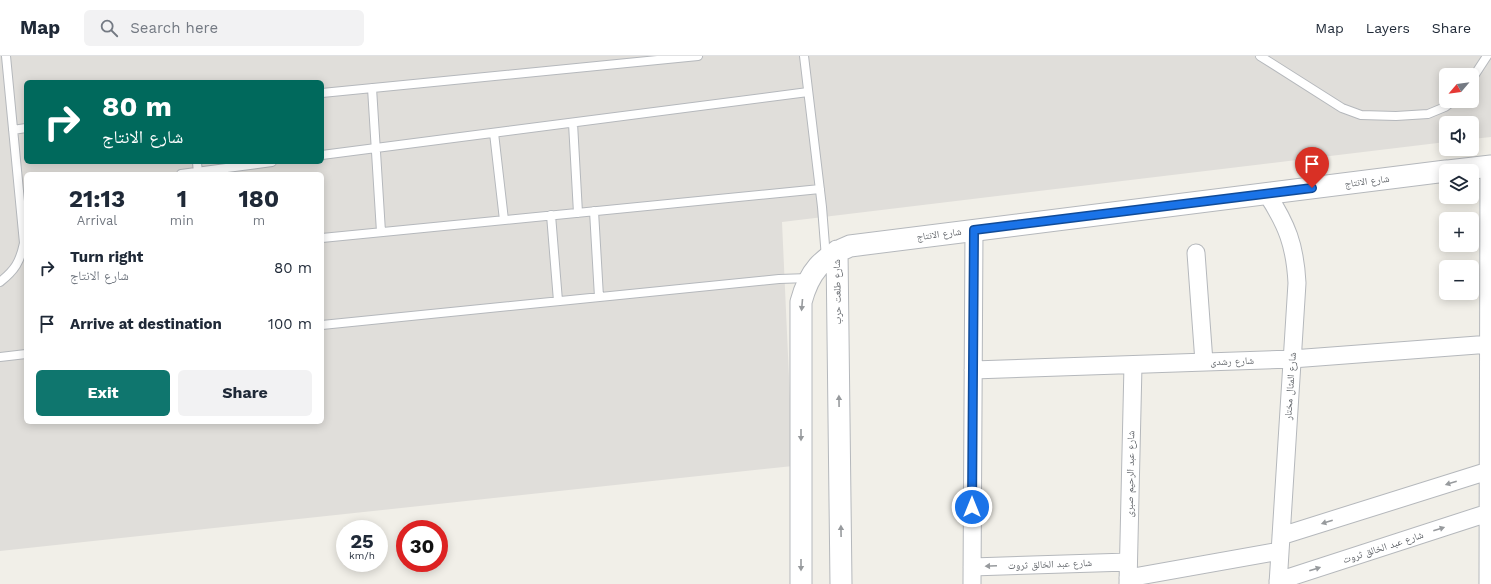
<!DOCTYPE html>
<html lang="en">
<head>
<meta charset="utf-8">
<style>
  :root { --surface:#fff; --page:#f2f2f3; --text:#1f2937; --muted:#747a83; --line:#e0e1e3; --accent:#0f766e }
  body { margin:0; font-family:"Work Sans","Noto Naskh Arabic",sans-serif; background:var(--page); color:var(--text); height:100vh; display:flex; flex-direction:column; font-size:15px; white-space:nowrap }
  * { box-sizing:border-box; margin:0 }
  p { font-size:13px; color:var(--muted) }
  .icon { flex:none; width:22px; height:22px; fill:none; stroke:currentColor; stroke-width:2; stroke-linecap:round; stroke-linejoin:round }
  .map { position:relative; flex:1; overflow:hidden }
  .side { position:absolute; left:24px; top:116px; width:300px; height:252px; display:flex; flex-direction:column; background:var(--surface); border-radius:6px; box-shadow:0 2px 10px #0003 }
  .side>* { flex:none }
  .guide { position:absolute; left:24px; top:24px; width:300px; height:84px; border-radius:6px; box-shadow:0 2px 10px #0003; background:#00695c; color:#fff; overflow:hidden }
  .needle { width:26px; rotate:241deg }
  .fabs { position:absolute; left:1439px; top:12px; display:grid; gap:8px }
  .fabs a { display:grid; place-items:center; width:40px; height:40px; border-radius:6px; background:var(--surface); box-shadow:0 2px 10px #0003; font-size:20px }
  .speed { position:absolute; left:336px; top:464px; display:flex; gap:8px; font-size:20px; font-weight:700; text-align:center }
  .speed>* { display:grid; place-content:center; width:52px; height:52px; border-radius:50%; background:var(--surface); box-shadow:0 2px 10px #0003; line-height:1 }
  .speed small { font-size:10px; font-weight:400 }
  .speed .limit { border:6px solid #d22; background:#fff; color:#111 }
  .pin { position:absolute; display:grid; place-items:center; width:34px; height:34px; color:#fff; margin:-41px -17px; border-radius:50% 50% 50% 0; rotate:-45deg; box-shadow:0 0 4px #0007 }
  .pin .icon { rotate:45deg }
  .me { position:absolute; width:44px; margin:-22px; rotate:0deg; stroke-linejoin:round; filter:drop-shadow(0 0 3px #0008) }
  .turn { display:flex; align-items:center; gap:14px; height:84px; padding:0 12px; font-size:18px }
  .turn .icon { width:52px; height:52px; stroke-width:2.5 }
  .turn b { display:block; font-size:28px; line-height:34px }
  .eta { display:flex; justify-content:space-evenly; align-items:center; height:68px; text-align:center }
  .eta b { font-size:24px; font-weight:700; line-height:28px }
  .action { display:flex; gap:8px; margin-top:auto; padding:8px 12px }
  .action a { flex:1; height:46px; border-radius:6px; background:var(--accent); color:#fff; font-size:16px; font-weight:700; line-height:46px; text-align:center }
  .action a+a { background:var(--page); color:var(--text) }
  ul { padding:0; list-style:none }
  li { display:flex; align-items:center; gap:12px; height:56px; padding:0 12px }
  li div { flex:1 }
  li b { display:block; font-size:15px }
  li em { font-style:normal }
  header { display:flex; align-items:center; gap:24px; box-sizing:border-box; height:56px; padding:0 20px; background:var(--surface); border-bottom:1px solid var(--line) }
  header strong { font-size:19px }
  nav { display:flex; gap:22px; margin-inline-start:auto; font-size:14px }
  .search { width:280px; height:36px; background:var(--page); display:flex; align-items:center; gap:10px; box-sizing:border-box; padding:0 14px; border-radius:6px; color:var(--muted); font-size:15px }
  .map>svg:first-child { display:block }
  .industrial { fill:#e0deda; fill-rule:evenodd }
  .lines { fill:none; stroke-linecap:round; stroke-linejoin:round }
  .service-casing { stroke:#b5b8bc; stroke-width:10 }
  .minor-casing { stroke:#b5b8bc; stroke-width:19 }
  .tertiary-casing { stroke:#b5b8bc; stroke-width:23 }
  .service { stroke:#fff; stroke-width:8 }
  .minor { stroke:#fff; stroke-width:17 }
  .tertiary { stroke:#fff; stroke-width:21 }
  .oneway { fill:#979a9d }
  .route-casing { stroke:#114b97; stroke-width:10 }
  .route { stroke:#1a73e8; stroke-width:7 }
  .labels { text-anchor:middle; dominant-baseline:central; stroke-width:3; stroke-linejoin:round; paint-order:stroke }
  .street-label { font-size:10px; fill:#5f6368; stroke:#fff }
</style>
</head>
<body>
<header>
<strong>Map</strong>
<div class="search"><svg class="icon" aria-label="search" viewBox="0 0 24 24"><circle cx="10" cy="10" r="6"/><path d="M15 15l6 6"/></svg>Search here</div>
<nav><a>Map</a><a>Layers</a><a>Share</a></nav>
</header>
<div class="map">
<svg width="1491" height="528" viewBox="0 0 1491 528">
  <rect width="100%" height="100%" fill="#f1efe8"/>
  <path class="industrial" d="M0,0h1491v81l-19,2v-16h-26v19l-664,80 11,244 -793,85zM1446,19h26v26h-26zM26,26h296v80h-296zM26,118h296v248h-296z"/>
  <g class="lines">
    <defs>
      <path id="service" d="M804,0l18,151 4,51
        M1260,0l82,52 19,7 35,1 32,-2 17,-7 8,-6
        M1472,23l15,-23
        M372,32l9,144
        M322,37l376,-37
        M573,67l5,90
        M13,74l13,-2
        M494,77l10,87
        M322,99l486,-63
        M197,106l1,12
        M181,118l91,-12
        M594,155l5,86
        M551,159l7,86
        M322,182l498,-49
        M0,226c15,-12 20,-20 24,-39l-18,-187
        M322,269l457,-46 30,-1
        M0,301l26,-3"/>
      <path id="minor" d="M1267,138c20,31 28,51 30,89l-19,301
        M1196,197l8,109
        M973,314l319,-11 199,-15
        M1281,480l207,-65
        M972,511l156,-5
        M1128,522l152,-27
        M1278,525l210,-68
        M972,528l2,-354
        M1128,528l5,-219
        M1488,528l1,-418"/>
      <path id="tertiary" d="M1448,115l43,-5
        M837,195l4,333
        M801,528v-282c8,-30 21,-45 49,-56l596,-75"/>
    </defs>
    <use href="#service" class="service-casing"/>
    <use href="#minor" class="minor-casing"/>
    <use href="#tertiary" class="tertiary-casing"/>
    <use href="#service" class="service"/>
    <use href="#minor" class="minor"/>
    <use href="#tertiary" class="tertiary"/>
  </g>
  <defs><path id="oneway-solid" d="M-6-.8H1V-3.2L6.5 0L1 3.2V.8H-6Z"/></defs>
  <g class="oneway">
    <use href="#oneway-solid" transform="translate(802 249) rotate(95)"/>
    <use href="#oneway-solid" transform="translate(839 345) rotate(-91)"/>
    <use href="#oneway-solid" transform="translate(801 379) rotate(90)"/>
    <use href="#oneway-solid" transform="translate(1451 427) rotate(163)"/>
    <use href="#oneway-solid" transform="translate(1327 466) rotate(163)"/>
    <use href="#oneway-solid" transform="translate(1439 473) rotate(-18)"/>
    <use href="#oneway-solid" transform="translate(841 475) rotate(-91)"/>
    <use href="#oneway-solid" transform="translate(801 509) rotate(90)"/>
    <use href="#oneway-solid" transform="translate(991 510) rotate(178)"/>
    <use href="#oneway-solid" transform="translate(1315 513) rotate(-18)"/>
  </g>
  <g class="lines">
    <defs>
      <path id="route" d="M972,451l2,-277 338,-42"/>
    </defs>
    <use href="#route" class="route-casing"/>
    <use href="#route" class="route"/>
  </g>
  <g class="labels">
    <g class="street-label">
      <text transform="translate(1367 125) rotate(-7)">شارع الانتاج</text>
      <text transform="translate(939 178) rotate(-7)">شارع الانتاج</text>
      <text transform="translate(837 236) rotate(-91)">شارع طلعت حرب</text>
      <text transform="translate(1232 305) rotate(-2)">شارع رشدى</text>
      <text transform="translate(1290 330) rotate(-86)">شارع المثال مختار</text>
      <text transform="translate(1130 418) rotate(-89)">شارع عبد الرحيم صبرى</text>
      <text transform="translate(1383 491) rotate(-18)">شارع عبد الخالق ثروت</text>
      <text transform="translate(1050 508) rotate(-2)">شارع عبد الخالق ثروت</text>
    </g>
  </g>
</svg>
<div class="fabs">
<a><svg class="needle" viewBox="-14 -14 28 28"><path d="M0-13l5 13h-10z" fill="#e53935"/><path d="M0 13l5-13h-10z" fill="#747a83"/></svg></a>
<a><svg class="icon" aria-label="sound" viewBox="0 0 24 24"><path d="M4 9h4l5-4v14l-5-4H4zM17 9q2 3 0 6"/></svg></a>
<a><svg class="icon" aria-label="layers" viewBox="0 0 24 24"><path d="M12 4l9 5-9 5-9-5zM3 14l9 5 9-5"/></svg></a>
<a>+</a>
<a>−</a>
</div>
<div class="speed"><div>25<small>km/h</small></div><div class="limit">30</div></div>
<div class="pin" style="left:1312px;top:132px;background:#d93025"><svg class="icon" aria-label="arrive" viewBox="0 0 24 24"><path d="M6 21V4h12l-3 4 3 4H6"/></svg></div>
<svg class="me" style="left:972px;top:451px" viewBox="-20 -20 40 40"><circle r="17" fill="#1a73e8" stroke="#fff" stroke-width="3"/><path d="M0-11L8 9 0 5-8 9z" fill="#fff"/></svg>
<div class="guide">
<div class="turn"><svg class="icon" aria-label="right" viewBox="0 0 24 24"><path d="M7 20v-9h11M14 6l5 5-5 5"/></svg><div><b>80 m</b>شارع الانتاج</div></div>
</div>
<section class="side">
<div class="eta">
<div><b>21:13</b><p>Arrival</p></div>
<div><b>1</b><p>min</p></div>
<div><b>180</b><p>m</p></div>
</div>
<ul>
<li><svg class="icon" aria-label="right" viewBox="0 0 24 24"><path d="M7 20v-9h11M14 6l5 5-5 5"/></svg><div><b>Turn right</b><p>شارع الانتاج</p></div><em>80 m</em></li>
<li><svg class="icon" aria-label="arrive" viewBox="0 0 24 24"><path d="M6 21V4h12l-3 4 3 4H6"/></svg><div><b>Arrive at destination</b></div><em>100 m</em></li>
</ul>
<div class="action"><a>Exit</a><a>Share</a></div>
</section>
</div>
</body>
</html>
